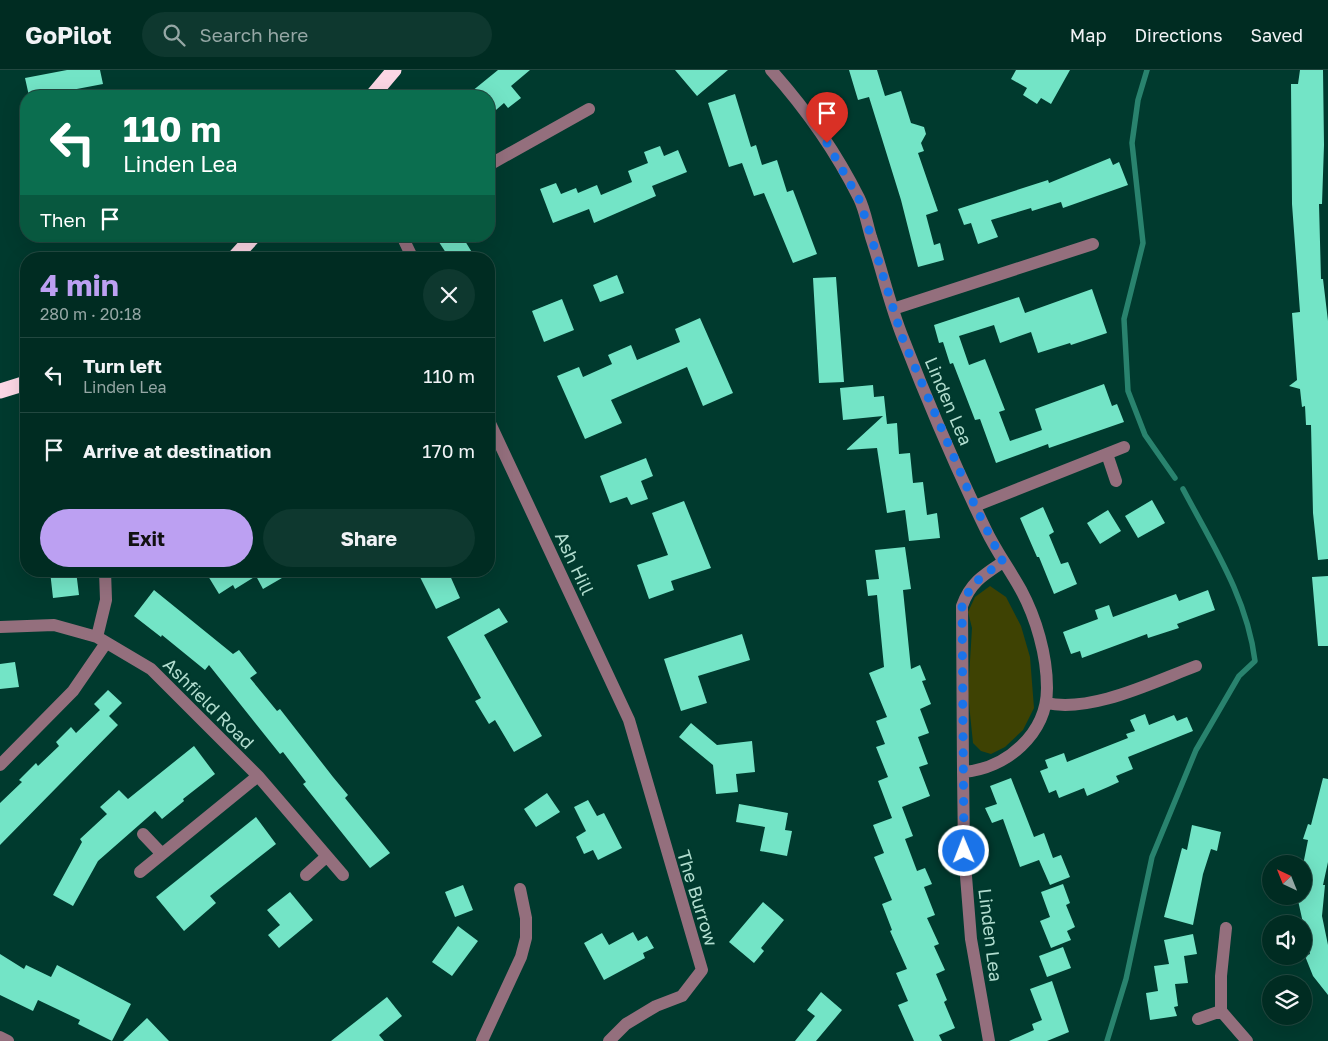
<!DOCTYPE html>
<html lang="en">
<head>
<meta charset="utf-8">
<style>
  :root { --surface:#002c22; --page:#0e382f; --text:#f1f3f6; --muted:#95a7a5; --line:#224840; --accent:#bca0f2 }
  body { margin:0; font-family:"Golos Text",sans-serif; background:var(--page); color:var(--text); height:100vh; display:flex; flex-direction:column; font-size:19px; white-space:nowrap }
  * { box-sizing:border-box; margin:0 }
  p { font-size:16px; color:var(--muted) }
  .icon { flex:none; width:28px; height:28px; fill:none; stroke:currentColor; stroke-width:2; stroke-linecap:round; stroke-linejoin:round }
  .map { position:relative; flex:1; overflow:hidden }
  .panel { position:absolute; left:20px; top:182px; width:475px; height:325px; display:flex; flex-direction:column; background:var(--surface); border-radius:20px; box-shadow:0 5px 20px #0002,0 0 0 1px var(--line) }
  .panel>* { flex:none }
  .banner { position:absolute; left:20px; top:20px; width:475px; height:152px; border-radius:20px; box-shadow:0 5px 20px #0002,0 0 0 1px var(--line); background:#0b6e4f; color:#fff; overflow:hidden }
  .needle { width:32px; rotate:317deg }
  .buttons { position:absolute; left:1262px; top:785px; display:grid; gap:10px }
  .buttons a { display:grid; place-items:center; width:50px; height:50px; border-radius:50%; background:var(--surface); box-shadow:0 5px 20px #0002,0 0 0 1px var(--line); font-size:25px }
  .pin { position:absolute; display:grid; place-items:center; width:42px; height:42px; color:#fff; margin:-51px -21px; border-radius:50% 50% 50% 0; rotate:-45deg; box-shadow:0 0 5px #0007 }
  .pin .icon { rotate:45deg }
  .me { position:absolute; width:55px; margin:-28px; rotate:359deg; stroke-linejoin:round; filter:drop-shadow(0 0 4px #0008) }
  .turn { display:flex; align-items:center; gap:18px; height:105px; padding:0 20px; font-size:22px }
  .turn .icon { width:65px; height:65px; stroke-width:2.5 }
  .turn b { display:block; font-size:35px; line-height:42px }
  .then { display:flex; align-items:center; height:48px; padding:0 20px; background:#0003; gap:10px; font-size:19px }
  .round { display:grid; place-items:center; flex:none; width:52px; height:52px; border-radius:26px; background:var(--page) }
  .headline { display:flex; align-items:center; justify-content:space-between; height:85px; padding:0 20px }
  h1 { font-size:30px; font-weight:700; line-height:38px; color:var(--accent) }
  .cta { display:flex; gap:10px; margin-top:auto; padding:10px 20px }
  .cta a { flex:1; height:58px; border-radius:30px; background:var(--accent); color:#111; font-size:20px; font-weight:700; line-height:58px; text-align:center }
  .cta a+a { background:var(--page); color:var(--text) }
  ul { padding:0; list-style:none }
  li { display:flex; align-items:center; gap:15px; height:75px; padding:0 20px; border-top:1px solid var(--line) }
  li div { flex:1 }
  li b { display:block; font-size:19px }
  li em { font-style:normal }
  header { display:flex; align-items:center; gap:30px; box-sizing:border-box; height:70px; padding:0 25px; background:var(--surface); border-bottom:1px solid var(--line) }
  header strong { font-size:24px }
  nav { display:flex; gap:28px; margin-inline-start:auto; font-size:18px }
  .search { width:350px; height:45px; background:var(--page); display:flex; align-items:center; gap:12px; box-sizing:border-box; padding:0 18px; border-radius:28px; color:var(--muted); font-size:19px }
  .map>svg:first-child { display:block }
  .green { fill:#3e4203 }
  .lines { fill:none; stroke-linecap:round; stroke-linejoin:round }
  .stream { stroke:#29836e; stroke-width:5.5 }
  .building { fill:#73e4c6 }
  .minor { stroke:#946f7d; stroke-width:12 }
  .highway { stroke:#fcd7e5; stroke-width:15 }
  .route { stroke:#1a73e8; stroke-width:9; stroke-dasharray:0 16.2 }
  .labels { text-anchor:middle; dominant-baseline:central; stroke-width:5; stroke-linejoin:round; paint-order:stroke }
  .street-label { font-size:18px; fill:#b1ddcf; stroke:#003a2e }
</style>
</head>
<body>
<header>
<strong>GoPilot</strong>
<div class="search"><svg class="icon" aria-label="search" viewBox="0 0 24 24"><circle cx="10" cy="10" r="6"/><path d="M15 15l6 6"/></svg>Search here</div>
<nav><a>Map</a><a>Directions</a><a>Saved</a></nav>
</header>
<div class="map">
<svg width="1328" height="971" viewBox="0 0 1328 971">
  <rect width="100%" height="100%" fill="#003a2e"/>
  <path class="green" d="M990,516l16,11 15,29 9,31 4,51 -11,22 -18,17 -14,7 -10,-3 -8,-8 -5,-49 4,-66 -4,-16 7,-15z"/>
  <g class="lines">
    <path class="stream" d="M1147,0l-9,30 -6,43 11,100 -19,76 4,72 17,44 30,43
      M1107,971l19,-62 26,-122 44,-107 43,-74 16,-15c-8,-64 -43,-117 -72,-172"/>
  </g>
  <path class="building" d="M67,0h33l3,14 -63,12h-11l-4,-18z
    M498,0h32l-19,16 10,12 -13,10 -4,-5 -15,13v-20h-23z
    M675,0h53l-31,26z
    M849,0h28l8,26 16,-5 10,32 13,4 2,7 -5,9 3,8 -6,2 20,58 -12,4 8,30 6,-2 4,17 -26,7 -17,-67 -32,-103 -11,3z
    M1016,0h54l-19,34 -10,-6 -4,6 -14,-9 4,-7 -16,-9z
    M1300,0h23l1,75 -2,59h-3l2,75h2l5,42v238l-10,1 -5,-47 -2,-88h-5l-1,-19 -3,1 -2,-18 -11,-3 8,-6 -5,-67 8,-1 -8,-108 -1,-120h7z
    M735,24l16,53 5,-2 6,20 15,-5 10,32 6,-2 24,64 -24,9 -29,-70 -10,3 -12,-33 -13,4 -21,-64z
    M660,76l4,10 14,-6 9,22 -35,14 4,10 -62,27 -5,-14 -36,14 -13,-34 16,-6 5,11 15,-6 2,5 19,-8 4,10 31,-13 -4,-11 20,-8 -4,-11z
    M1110,88l3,7 6,-3 9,23 -65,23 -2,-6 -29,9 -1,-3 -40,12 7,17 -20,7 -7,-21 -7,2 -6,-16 90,-29 1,3z
    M435,166h27l14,23h-26z
    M617,205l7,18 -24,9 -7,-17z
    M836,207l8,105 -25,1 -6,-105z
    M1092,219l15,44 -36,12 -1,-2 -32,10 -7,-21 -31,11 -6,-18 -35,11 10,29 16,-6 20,51 -6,2 11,29 32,-11 -7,-21 69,-25 8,22 5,-2 7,18 -75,26 -1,-4 -52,19 -16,-44 -5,1 -22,-57 -3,1 -7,-22 -4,1 -5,-18 85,-28 6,16z
    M562,229l12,31 -30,12 -12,-31z
    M700,248l33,75 -30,13 -16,-39 -76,33 11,23 -37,16 -28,-63 22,-9 4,10 29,-13 -4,-9 23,-10 6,15 43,-18 -5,-13z
    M873,315l1,12 10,-1 3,28 10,-1 2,31 11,-1 3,30 10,-1 4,33 10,-2 3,25 -31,3 -4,-31 -18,3 -10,-65 -31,2 37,-34 -40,4 -3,-32z
    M646,388l7,18 -12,5 7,18 -17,6 -4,-8 -17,6 -10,-27z
    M1152,430l13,23 -27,15 -13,-22z
    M684,431l27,67 -40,13 3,9 -25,9 -12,-34 31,-10 -16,-42z
    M1043,437l11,25 -5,3 12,29 7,-2 9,22 -23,10 -15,-37h-2l-17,-39z
    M1108,440l13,21 -21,13 -13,-21z
    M905,477l6,42 -8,1 8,79 9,-4 6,15 -4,1 9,23 -11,5 9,24 -11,4 10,27 -9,3 11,29 -28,11 11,29 -8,3 12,32 8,-3 7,16 -8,3 11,28 -8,3 12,26 -5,2 11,24 -9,4 11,26 -3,2 11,26 -16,7 3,6h-28l-16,-36 10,-4 -12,-28 11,-4 -17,-38 2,-1 -10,-26 10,-4 -18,-43 10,-4 -11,-28 19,-7 -14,-37 10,-4 -12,-30 9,-3 -9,-23 11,-4 -18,-44 15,-6 -7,-72 -9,1 -2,-16 13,-1 -4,-29z
    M50,501h26l3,24 -26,3z
    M205,501h89l-31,18 -7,-13 -21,13 -2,-4 -14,9z
    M417,501h31l12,27 -24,11z
    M1328,506v70h-10l-6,-69z
    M154,520l79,64 6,-4 18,23 -7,5 27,33 3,-2 53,68 15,18 -3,3 45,55 -20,15 -67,-84 3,-2 -23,-30 -3,2 -71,-89 -4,5 -43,-35 -1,2 -27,-21z
    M1208,520l7,20 -38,14 2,4 -31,10 -1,-4 -65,24 -2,-7 -9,3 -8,-22 35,-13 -3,-9 14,-5 4,12 63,-23 3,7z
    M499,538l9,14 -24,13 58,101 -28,16 -19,-32 -6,4 -14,-23 6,-3 -34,-61z
    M742,564l8,26 -52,16 9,27 -26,8 -17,-52z
    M15,592l4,25 -19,2v-25z
    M108,620l14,13 -13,13 9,9 -118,120v-42l22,-21 -3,-2 17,-17 2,3 21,-20 -3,-4 15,-15 5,6 24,-23 -6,-6z
    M1145,644l4,11 25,-10 3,6 10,-4 6,14 -65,26 5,12 -17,7 3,6 -11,5 -21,9 -3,-8 -25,10 -3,-8 -7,3 -9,-22 8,-3 -3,-8 19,-7 3,9 61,-24 -2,-4 9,-3 -5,-11z
    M691,653l26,22 35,-4 3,31 -19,2 2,18 -22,2 -3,-29 -34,-28z
    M194,676l21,28 -32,25 1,2 -22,18 -7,-8 -57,50 -25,45 -20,-11 29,-53 -2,-3 27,-25 -7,-7 19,-17 9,9z
    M1011,708l23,59 10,-4 9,25 8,-3 9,22 -20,8 -11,-25 -19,7 -17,-48 -11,4 -7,-15 12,-4 -7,-18z
    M1323,708l5,1v83l-5,23h2l-3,31 6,29v50l-15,-19 -8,-20 5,-2 -13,-58h7v-36l4,-20 -5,-1 5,-15 3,1z
    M547,723l13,19 -24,15 -12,-18z
    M588,730l9,16 7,-3 18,35 -24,12 -5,-10 -9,4 -8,-17 10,-6 -12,-24z
    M739,734l49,9 -3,17 7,1 -5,25 -27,-5 5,-24 -29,-5z
    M256,747l20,27 -66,52 6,7 -32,28 -28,-34z
    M1192,755l29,7 -4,19 -6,-2 -8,25 -10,51 -29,-8 18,-69 5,2z
    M1063,814l7,19 -4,2 9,22 -8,4 4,9 -20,8 -11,-27 10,-4 -9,-25z
    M463,815l10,25 -18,7 -10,-25z
    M290,822l23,28 -34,28 -11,-13 12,-10 -13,-15z
    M763,832l21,18 -23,28 3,3 -10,12 -25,-21z
    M458,856l20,15 -26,35 -20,-14z
    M633,862l5,9 9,-5 7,12 -11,5 2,5 -41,22 -20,-37 18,-10 7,12z
    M1193,864l4,20 -13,2 4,27 -13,1 3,22 -4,1 3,9 -27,4 -4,-27 12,-2 -4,-25 15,-2 -5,-24z
    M1063,877l8,21 -24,9 -8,-21z
    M0,884l24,15 2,-4 25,12 6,-12 74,39 -19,37 -34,-17 2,-4 -42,-20 -5,11 -33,-16z
    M1052,911l17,51 -22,9h-38l25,-11 -2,-6 10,-4 -12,-31z
    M821,922l21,18 -26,31h-21l20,-25 -8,-6z
    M387,927l15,19 -23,19 5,6h-53z
    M147,948l22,23h-46z"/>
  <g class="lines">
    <path class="minor" d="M771,0c34,38 65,82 88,128 6,12 8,26 12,39 11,33 19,69 32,101 25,65 53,130 83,192 10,21 24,40 35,60 15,28 26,65 26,98 0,46 -41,81 -84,84l1,79 7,88 18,102
      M489,95l100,-56
      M402,166l11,23
      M893,239l200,-65
      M489,351l140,299 73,250 -20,26 -26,10 -30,18 -17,17
      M1107,384l9,27
      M975,436l149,-59
      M0,557l54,-2 43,12 54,32 107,107 85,99
      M97,567l9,-37 -1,-29
      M1046,633c46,10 107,-21 150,-37
      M0,695l73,-74 33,-48
      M963,702l-1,-166c8,-23 21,-31 41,-44
      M143,764l19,20
      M140,802l118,-96
      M306,805l20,-18
      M1226,858l-5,48v35l26,30
      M1198,949l23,-8
      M0,967l8,4
      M482,971l39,-84 5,-19v-20l-6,-29"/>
    <path class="highway" d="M372,26l22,-26
      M233,189l21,-23
      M0,321l26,-8"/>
  </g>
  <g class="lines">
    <path class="route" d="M827,73l33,58 42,136 73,169 28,56c-20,13 -33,21 -41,44l2,245"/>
  </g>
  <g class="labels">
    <g class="street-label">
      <text transform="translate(949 331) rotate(67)">Linden Lea</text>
      <text transform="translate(575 493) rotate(65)">Ash Hill</text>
      <text transform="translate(209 633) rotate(45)">Ashfield Road</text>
      <text transform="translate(698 828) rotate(73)">The Burrow</text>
      <text transform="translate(991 865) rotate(83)">Linden Lea</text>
    </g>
  </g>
</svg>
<div class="buttons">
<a><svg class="needle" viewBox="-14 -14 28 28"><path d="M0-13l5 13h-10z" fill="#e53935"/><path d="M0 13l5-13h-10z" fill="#95a7a5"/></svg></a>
<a><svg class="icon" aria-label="sound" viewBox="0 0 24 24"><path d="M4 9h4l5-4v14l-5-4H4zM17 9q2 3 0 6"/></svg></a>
<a><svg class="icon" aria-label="layers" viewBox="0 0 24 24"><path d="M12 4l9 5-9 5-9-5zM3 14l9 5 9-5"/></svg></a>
</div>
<div class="pin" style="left:827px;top:73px;background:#d93025"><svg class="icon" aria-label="arrive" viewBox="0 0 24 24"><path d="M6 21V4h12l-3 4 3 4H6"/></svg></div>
<svg class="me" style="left:964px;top:781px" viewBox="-20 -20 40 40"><circle r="17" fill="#1a73e8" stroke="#fff" stroke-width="3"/><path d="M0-11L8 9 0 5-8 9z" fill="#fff"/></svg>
<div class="banner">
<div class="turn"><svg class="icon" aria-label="left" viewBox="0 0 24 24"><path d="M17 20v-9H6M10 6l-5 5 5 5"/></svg><div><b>110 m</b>Linden Lea</div></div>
<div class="then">Then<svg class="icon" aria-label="arrive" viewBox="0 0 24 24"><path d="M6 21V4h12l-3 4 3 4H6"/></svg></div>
</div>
<section class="panel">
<div class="headline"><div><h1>4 min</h1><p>280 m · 20:18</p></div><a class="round"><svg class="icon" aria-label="close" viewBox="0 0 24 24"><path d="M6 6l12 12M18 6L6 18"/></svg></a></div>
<ul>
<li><svg class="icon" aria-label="left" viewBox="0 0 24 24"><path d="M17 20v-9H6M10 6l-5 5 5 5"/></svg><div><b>Turn left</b><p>Linden Lea</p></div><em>110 m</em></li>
<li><svg class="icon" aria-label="arrive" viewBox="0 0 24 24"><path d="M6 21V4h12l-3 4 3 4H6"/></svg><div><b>Arrive at destination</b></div><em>170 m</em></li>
</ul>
<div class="cta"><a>Exit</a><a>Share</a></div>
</section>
</div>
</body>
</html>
